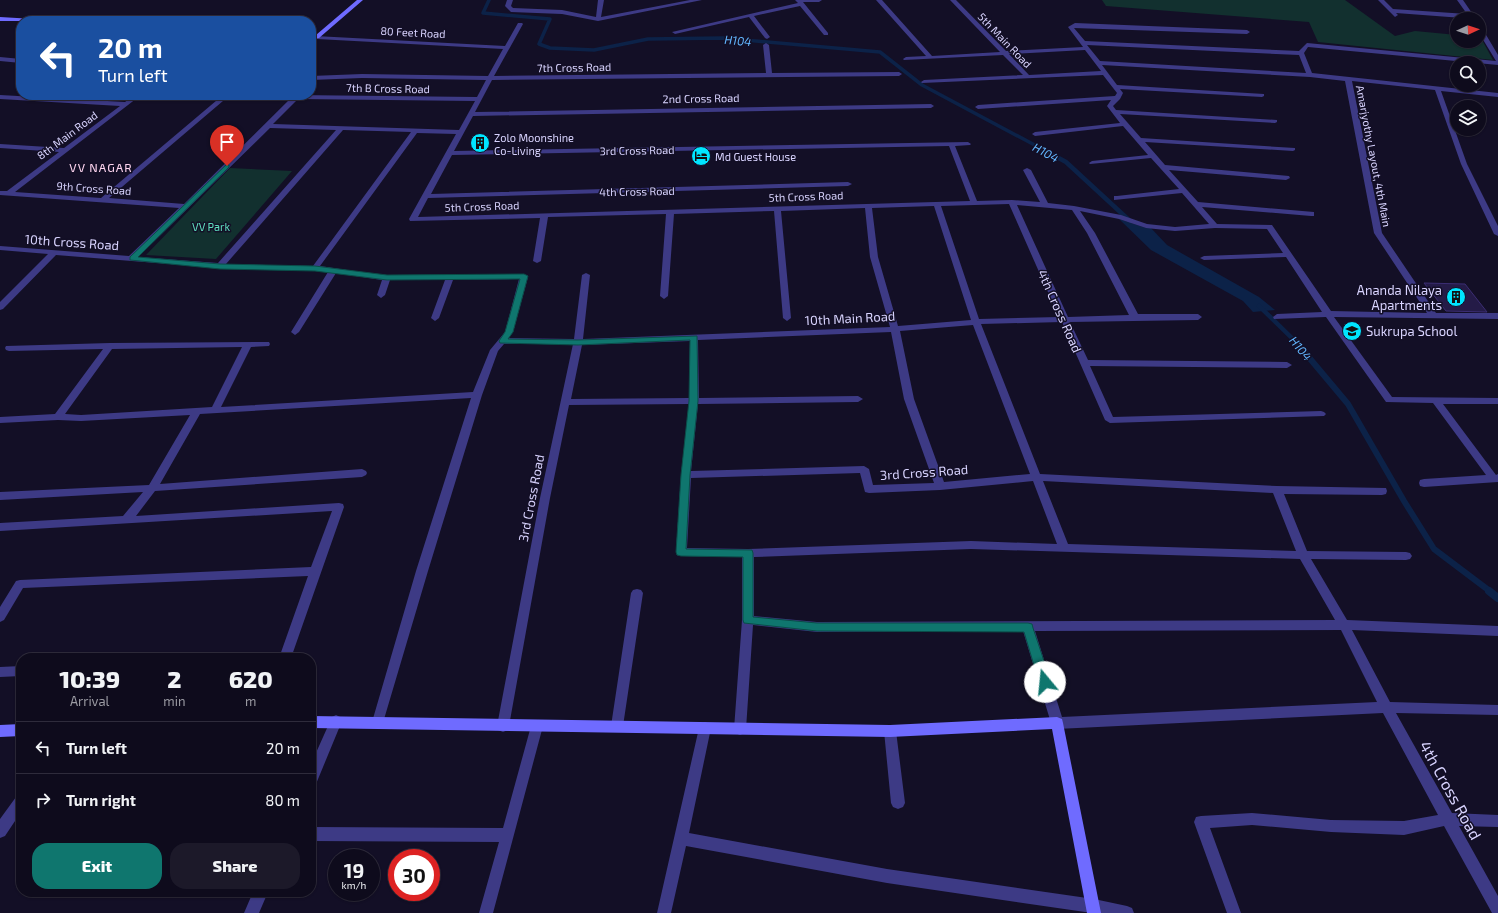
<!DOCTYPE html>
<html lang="en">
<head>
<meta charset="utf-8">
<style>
  :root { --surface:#0e0b1c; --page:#1c1929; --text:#f1f3f6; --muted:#9b9ba3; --line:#2e2b3b; --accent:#0f766e }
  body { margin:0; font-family:"Exo 2",sans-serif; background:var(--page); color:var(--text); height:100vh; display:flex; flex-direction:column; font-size:15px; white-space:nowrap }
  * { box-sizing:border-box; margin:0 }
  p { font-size:13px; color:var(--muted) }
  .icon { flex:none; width:22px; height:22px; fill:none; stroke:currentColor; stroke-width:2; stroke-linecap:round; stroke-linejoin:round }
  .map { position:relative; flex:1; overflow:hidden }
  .drawer { position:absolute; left:16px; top:653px; width:300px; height:244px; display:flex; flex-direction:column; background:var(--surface); border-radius:16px; box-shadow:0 1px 3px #0004,0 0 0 1px var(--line) }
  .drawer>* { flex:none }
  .hud { position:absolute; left:16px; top:16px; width:300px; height:84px; border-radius:16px; box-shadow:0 1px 3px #0004,0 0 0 1px var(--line); background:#1a4fa0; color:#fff; overflow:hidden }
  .needle { width:26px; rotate:87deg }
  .buttons { position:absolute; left:1450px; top:12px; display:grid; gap:8px }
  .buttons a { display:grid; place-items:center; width:36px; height:36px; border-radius:50%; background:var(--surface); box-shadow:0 1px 3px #0004,0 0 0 1px var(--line); font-size:20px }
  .speed { position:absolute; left:328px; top:849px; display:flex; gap:8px; font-size:20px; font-weight:700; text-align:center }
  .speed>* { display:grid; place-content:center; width:52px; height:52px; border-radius:50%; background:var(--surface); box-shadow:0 1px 3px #0004,0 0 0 1px var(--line); line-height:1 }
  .speed small { font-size:10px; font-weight:400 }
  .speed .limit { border:6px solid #d22; background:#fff; color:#111 }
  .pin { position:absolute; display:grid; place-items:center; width:34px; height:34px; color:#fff; margin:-41px -17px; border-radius:50% 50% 50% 0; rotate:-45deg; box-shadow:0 0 4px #0007 }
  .pin .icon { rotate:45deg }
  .me { position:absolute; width:44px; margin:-22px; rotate:343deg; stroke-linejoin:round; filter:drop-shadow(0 0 3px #0008) }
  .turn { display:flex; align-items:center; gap:14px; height:84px; padding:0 16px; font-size:18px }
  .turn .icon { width:52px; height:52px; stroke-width:2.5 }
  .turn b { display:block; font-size:28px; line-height:34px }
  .eta { display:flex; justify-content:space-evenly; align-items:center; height:68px; text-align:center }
  .eta b { font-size:24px; font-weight:800; line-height:28px }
  .action { display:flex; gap:8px; margin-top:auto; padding:8px 16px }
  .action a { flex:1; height:46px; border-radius:16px; background:var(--accent); color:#fff; font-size:16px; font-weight:800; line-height:46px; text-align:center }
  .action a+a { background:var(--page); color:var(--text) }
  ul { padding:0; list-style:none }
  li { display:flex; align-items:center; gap:12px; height:52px; padding:0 16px; border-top:1px solid var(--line) }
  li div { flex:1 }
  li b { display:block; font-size:15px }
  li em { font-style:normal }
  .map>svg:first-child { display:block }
  .green { fill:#12302f }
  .water { fill:#0c2248 }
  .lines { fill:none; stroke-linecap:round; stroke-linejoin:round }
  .stream-far3 { stroke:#0c2248; stroke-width:3.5 }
  .stream-far2 { stroke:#0c2248; stroke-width:4.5 }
  .stream-far1 { stroke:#0c2248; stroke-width:6 }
  .stream { stroke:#0c2248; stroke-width:8 }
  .building { fill:#241b47; stroke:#3b2d73 }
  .street { fill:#3d3a85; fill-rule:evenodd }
  .secondary { fill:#6f6bff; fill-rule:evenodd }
  .route { fill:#0f766e; stroke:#0a4d48 }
  .labels { text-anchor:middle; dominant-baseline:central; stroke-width:3; stroke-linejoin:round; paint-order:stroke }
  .far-street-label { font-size:11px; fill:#d9d4ff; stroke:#130f26 }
  .far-poi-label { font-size:11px; fill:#d9d4ff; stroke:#130f26; text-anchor:start }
  .far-park-label { font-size:11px; fill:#5fe0c0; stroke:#130f26 }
  .far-water-label { font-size:12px; font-style:italic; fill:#62b6ff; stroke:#130f26 }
  .far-neighbourhood-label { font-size:12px; letter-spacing:1px; fill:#ffd6f0; stroke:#130f26 }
  .street-label { font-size:13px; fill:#d9d4ff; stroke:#130f26 }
  .poi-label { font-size:13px; fill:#d9d4ff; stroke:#130f26; text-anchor:end }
  .near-street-label { font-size:16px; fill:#d9d4ff; stroke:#130f26 }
</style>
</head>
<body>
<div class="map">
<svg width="1498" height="913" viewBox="0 0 1498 913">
  <rect width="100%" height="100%" fill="#130f26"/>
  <path class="green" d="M1102,0h243l50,36 20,-5 42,4v6h22v-4l2,1 12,22 -175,-18 -9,-20 -203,-16z
    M230,168l62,3 -76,88 -70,-4z"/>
  <path class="water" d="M1119,219l27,9 4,-1 17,18 92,52 16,13 -22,2 -10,-11 -92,-51z"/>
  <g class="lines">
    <path class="stream-far3" d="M489,0l-6,13 67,6 -11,25 11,4 44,2 54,-11 75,-1 157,14 42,33 122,65"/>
    <path class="stream-far2" d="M1042,149l24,13 64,59
      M1259,306l38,37"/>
    <path class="stream-far1" d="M1296,342l52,62 56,97 30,48 57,43"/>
    <path class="stream" d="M1489,591l9,7"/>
  </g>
  <path class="building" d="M1424,283l41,1 22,28 -41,-1z"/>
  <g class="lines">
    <path class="street" d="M507,0h6l-2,6 2,2 49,2 34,7 2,-17h6l-3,17 89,-17h12l-104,21 -36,-7 -51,-2 -6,-6z
      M795,0h27l-3,2h-16l25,31v2h-4l-24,-29 -46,10 16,21 -3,2 -2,-1 -16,-21 -74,17 -3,-2 126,-29z
      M876,0h6l50,56 68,-4 -50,-52h6l50,51 77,-4 -15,-20 7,-4 172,7 3,2 -3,2 -173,-6 11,13 214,10 8,-8 189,18 -17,-28v-7l3,2 16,27v10l-190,-18 -4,6 8,20 186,20v4l-57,-6 26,73 31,62v10l-4,-2 -33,-70 -26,-74 -83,-9 30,152 54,80h62v6l-164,-2 58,80 106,1v6h-55l53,71 2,-1v8l-74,5 -4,-1 -1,-3 1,-3 4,-1 62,-4 -53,-72 -47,-1 -60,-85 -52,2 -1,-2 4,-3 45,-2 -36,-55 -82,3 -4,-2 4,-2 79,-3 -16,-24 -52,-1 -40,3 -29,-3 -27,-9 -39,-8 15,22 43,81h60l4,3 -4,3 -128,2 18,38 199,2 5,3 -5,3 -197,-2 23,51 208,-6 3,1 2,2 -2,2 -214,7 -5,-3 -43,-98 -81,2 59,150 237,12 109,2 1,3 -1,3 -4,1 -98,-1 23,57 99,1 4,1 2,3 -2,3 -4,1 -95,-1 36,61 151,6v10l-146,-6 38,72 108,3v10l-102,-2 56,100 46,2v12l-39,-1 39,70v17h-6l-48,-87 -40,9 -73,-3 -79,-7 -42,3 31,85h-14l-33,-91 2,-5 5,-1 51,-3 79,7 73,1 34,-6 -55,-102 -326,16 -5,-2 -1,-4 -28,-92 -206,1 -64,-7 -7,104 -1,4 -5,2 -5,-2 -1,-4 8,-109v-63l-61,-1 -4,-1 -1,-3 5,-77 8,-71 -120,1 -19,93 -41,228 -1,4 -5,2 -5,-2 -1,-4 43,-228 33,-154h-69l-6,7 -16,44 -54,176 -46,155 -4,2 -4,-2 -2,-4 44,-151 55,-173 -271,16 -40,70 202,-15 4,2 1,2 -1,2 -4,2 -207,14 -19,25 203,-13 4,1 1,3 -53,151h-12l29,-82 -285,12 -19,32 -4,2v-15l16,-26 4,-1 291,-13 21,-56 -332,20v-8l123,-7 20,-24 -143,8v-8l149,-7 41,-70 -109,6 -23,-1 -58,3v-6l55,-3 48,-65 -94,2 -3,-1 -1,-2 1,-2 104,-3 159,-1 1,2 -1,2 -18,1 -30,60 252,-15 17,-42 15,-18 14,-53 -66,1 -14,38 -4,3 -4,-3 14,-38h-55l-5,15 -4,3 -4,-3 5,-15 -46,-7 -37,59 -4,3 -4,-3 37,-60 -13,-2 -95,-2 -164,-13 -53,54 -3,1v-8l48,-48 -48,-4v-4l129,10 50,-48 -179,-13v-4h7l52,-39 -59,-4v-4l64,4 56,-42 -120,-7v-4l125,7 9,-7h7l-126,97 86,6 122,-103h7l-121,103 75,6 110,-109 183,2 9,-17 -124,-2 -51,2v-4l51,-2 126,2 15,-27 -186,-10 -3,-2 1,-1 190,10 13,-23h4l1,1 -29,52 272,-3 -3,-28 3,-2 3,2 3,28 127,-1 3,2 -3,2 -407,4 -17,32 456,-8 3,2 -3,2 -458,8 -19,35 514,-9 3,2 -1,1 -15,1 22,55 35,-1 28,2 -17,-32 4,-2 4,2 17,33 26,3 47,9 26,9 28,3 34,-3 -27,-31 -68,7v-4h3l62,-7 -28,-31 -61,6 -1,-1 3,-2 56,-6 -25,-29 -88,10 -3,-2 3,-2 85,-9 -13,-17 4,-6 -133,9 -3,-2 3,-2 137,-9 2,-3 -14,-18 -181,8 -1,-1 3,-2 99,-5 -20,-20 -99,5 -1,-1 3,-2 20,-1zM1087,45l212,10 7,18 -206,-12zM1085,50l16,21 -72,4 -20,-21zM1102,65l208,12 35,4 29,152 53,80 -96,-2 -59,-86 -55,-1 -15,-17 109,9h3v-4l-116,-10 -29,-32 117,10 4,-2 -1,-2 -124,-11 -20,-23 148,9 2,-1v-2l-154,-10 -21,-24 155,9 2,-1v-2l-161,-10 -3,-4 7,-7 3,-6 -3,-4 142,8 2,-1v-2l-147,-9zM298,99l177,2 -16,29 -186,-6zM270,128l66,2 -118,133 -80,-6zM343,130l68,2 -98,134 -87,-2zM417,133l39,1 -47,85 1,2 130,-3 -7,43 4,2 4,-2 7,-44 118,-3 -6,82 4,3 4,-3 6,-82 100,-3 9,107 4,3 4,-3 -10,-107 84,-3 5,49 20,70 -307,12 7,-64 -4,-2 -4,2 -8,64 -66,-1 5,-6 15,-55 -1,-2 -140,1 -67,-10zM949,146l21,55 -552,16 10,-19 420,-12 4,-2 -4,-2 -417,12 21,-39zM1009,204l50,113 -80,2 -38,-113zM1017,205l55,5 15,23 42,82 -61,2zM934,206l37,114 -73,6 -20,-69 -6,-49zM973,325l57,149 -86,8 -30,-83 -14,-68zM891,332l13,67 30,84 -61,2 -4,-16 -5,-3 -173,5 7,-67 160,-2 5,-3 -5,-3 -159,2 -1,-58zM690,341l-1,57 -118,1 11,-54zM242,347l-30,60 -131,8 -16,-1 47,-65zM860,473l5,19 4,1 71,-3 93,-9 24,63 -86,-3 -223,8 -61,-1 4,-70zM1043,481l230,12 23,58 -228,-7zM971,549l329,10 35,61 -518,2 -63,-6v-59zM1341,630l36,72 -315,15 -27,-86z
      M1378,0h6l9,9 74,5 -10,-14h6l13,19 -80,-6 2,2 -3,2z
      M0,57l21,2v4l-21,-2z
      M637,589l4,1 2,3 -20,133 -1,4 -5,2 -5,-2 -1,-4 20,-133 2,-3z
      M21,666v10l-21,1v-10z
      M336,715l4,2 2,4 -26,63 -5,2v-22l21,-47z
      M537,720l5,2 1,4 -50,187h-14l20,-71 -188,-1v-14l192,1 28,-102 1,-4z
      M705,722l5,2 1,4 -22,105 198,36 207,30 33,7 5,2 2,5h-42l-205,-30 -201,-37 -15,67h-14l42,-185 1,-4z
      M890,725l5,2 1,4 9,72 -2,4 -5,2 -5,-2 -2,-4 -7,-72 1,-4z
      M21,795v17l-16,24 -5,2v-19l16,-22z
      M253,892h15l-9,21h-15z"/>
    <path class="secondary" d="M357,0h6l-44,38 -8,1v-4h5z
      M0,17l34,2 3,2h-37z
      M311,716l579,9 167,-8 5,2 1,4 38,190h-14l-35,-184 -162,8 -579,-9z
      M21,724v12l-21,1v-12z"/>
  </g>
  <path class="route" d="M227,164l2,1v2l-91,90 82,7 95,2 72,9 137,-1 4,2 -15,56 -5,7 70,1 119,-4 1,65 -8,74 -4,74 66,1 1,3v64l64,6h211l4,1 1,4 18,54 -2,3 -4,2 -4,-2 -2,-3 -15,-50 -207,-1 -73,-8 -1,-3v-63l-62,-1 -4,-1 -1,-3 5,-77 8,-74 1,-61 -112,5 -78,-2 -1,-2 6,-9 15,-53 -133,1 -72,-9 -95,-2 -90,-9v-3z"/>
  <defs>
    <symbol id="building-disc" viewBox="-11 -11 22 22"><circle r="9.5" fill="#00e5ff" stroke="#130f26"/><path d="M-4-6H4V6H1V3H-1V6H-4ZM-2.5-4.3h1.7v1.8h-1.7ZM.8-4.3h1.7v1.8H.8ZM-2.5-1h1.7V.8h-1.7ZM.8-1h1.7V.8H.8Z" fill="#111"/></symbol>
    <symbol id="hotel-disc" viewBox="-11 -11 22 22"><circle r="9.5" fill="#00e5ff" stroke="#130f26"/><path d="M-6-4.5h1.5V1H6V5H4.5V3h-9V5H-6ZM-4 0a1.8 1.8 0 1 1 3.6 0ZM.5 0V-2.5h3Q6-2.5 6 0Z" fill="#111"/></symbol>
    <symbol id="school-disc" viewBox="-11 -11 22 22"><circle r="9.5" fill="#00e5ff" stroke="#130f26"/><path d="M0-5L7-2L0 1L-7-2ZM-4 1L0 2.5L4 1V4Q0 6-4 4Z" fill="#111"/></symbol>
  </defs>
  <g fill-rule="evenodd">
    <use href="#building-disc" x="469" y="132" width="22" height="22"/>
    <use href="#hotel-disc" x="690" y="145" width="22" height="22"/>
    <use href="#building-disc" x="1445" y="286" width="22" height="22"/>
    <use href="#school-disc" x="1341" y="320" width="22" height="22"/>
  </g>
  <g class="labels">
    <g class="far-street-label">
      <text transform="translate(413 32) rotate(3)">80 Feet Road</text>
      <text transform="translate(1005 40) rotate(46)">5th Main Road</text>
      <text transform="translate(574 67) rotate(-1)">7th Cross Road</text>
      <text transform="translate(388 88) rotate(1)">7th B Cross Road</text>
      <text transform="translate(701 98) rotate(-1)">2nd Cross Road</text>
      <text transform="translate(67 135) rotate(-37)">8th Main Road</text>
      <text transform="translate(637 150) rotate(-1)">3rd Cross Road</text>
      <text transform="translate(1374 156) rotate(79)">Amarjyothy Layout, 4th Main</text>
      <text transform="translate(94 188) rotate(4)">9th Cross Road</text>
      <text transform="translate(637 191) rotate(-1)">4th Cross Road</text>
      <text transform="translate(806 196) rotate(-2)">5th Cross Road</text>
      <text transform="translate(482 206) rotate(-2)">5th Cross Road</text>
    </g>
    <g class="far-poi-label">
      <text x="494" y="137">Zolo Moonshine<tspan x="494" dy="13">Co-Living</tspan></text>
      <text x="715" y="156">Md Guest House</text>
    </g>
    <g class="far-park-label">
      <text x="211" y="226">VV Park</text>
    </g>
    <g class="far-water-label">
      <text transform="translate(738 40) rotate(5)">H104</text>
      <text transform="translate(1046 152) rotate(28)">H104</text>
      <text transform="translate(1301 348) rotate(50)">H104</text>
    </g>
    <g class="far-neighbourhood-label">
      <text x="101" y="167">VV NAGAR</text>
    </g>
    <g class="street-label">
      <text transform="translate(72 242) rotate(4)">10th Cross Road</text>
      <text transform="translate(1060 311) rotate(66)">4th Cross Road</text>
      <text transform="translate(850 318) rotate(-3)">10th Main Road</text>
      <text transform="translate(924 472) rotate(-4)">3rd Cross Road</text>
      <text transform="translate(531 498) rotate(-79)">3rd Cross Road</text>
    </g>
    <g class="poi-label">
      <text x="1442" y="290">Ananda Nilaya<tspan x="1442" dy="15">Apartments</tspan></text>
      <text x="1366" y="331" text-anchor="start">Sukrupa School</text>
    </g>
    <g class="near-street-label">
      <text transform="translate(1451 790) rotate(61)">4th Cross Road</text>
    </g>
  </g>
</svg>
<div class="buttons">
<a><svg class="needle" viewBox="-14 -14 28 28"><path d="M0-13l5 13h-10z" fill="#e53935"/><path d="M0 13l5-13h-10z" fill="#9b9ba3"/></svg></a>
<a><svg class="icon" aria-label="search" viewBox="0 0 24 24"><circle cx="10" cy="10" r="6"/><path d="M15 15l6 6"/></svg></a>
<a><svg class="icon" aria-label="layers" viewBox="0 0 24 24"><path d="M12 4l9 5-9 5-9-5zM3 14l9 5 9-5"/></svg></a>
</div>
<div class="speed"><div>19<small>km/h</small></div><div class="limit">30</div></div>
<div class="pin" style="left:227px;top:166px;background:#d93025"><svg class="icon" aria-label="arrive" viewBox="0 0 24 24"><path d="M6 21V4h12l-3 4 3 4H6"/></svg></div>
<svg class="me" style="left:1045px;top:682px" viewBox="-20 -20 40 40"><circle r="19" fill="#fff"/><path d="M0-13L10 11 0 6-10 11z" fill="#0f766e"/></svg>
<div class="hud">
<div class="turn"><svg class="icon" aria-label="left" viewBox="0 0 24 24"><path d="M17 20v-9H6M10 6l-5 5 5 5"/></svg><div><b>20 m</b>Turn left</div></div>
</div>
<section class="drawer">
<div class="eta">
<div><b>10:39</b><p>Arrival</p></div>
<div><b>2</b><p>min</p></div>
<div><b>620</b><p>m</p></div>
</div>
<ul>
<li><svg class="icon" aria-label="left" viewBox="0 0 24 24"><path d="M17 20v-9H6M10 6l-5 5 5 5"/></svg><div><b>Turn left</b></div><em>20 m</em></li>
<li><svg class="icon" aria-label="right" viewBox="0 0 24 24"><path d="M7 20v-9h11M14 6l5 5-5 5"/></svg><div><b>Turn right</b></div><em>80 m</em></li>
</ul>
<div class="action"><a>Exit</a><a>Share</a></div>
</section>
</div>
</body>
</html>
